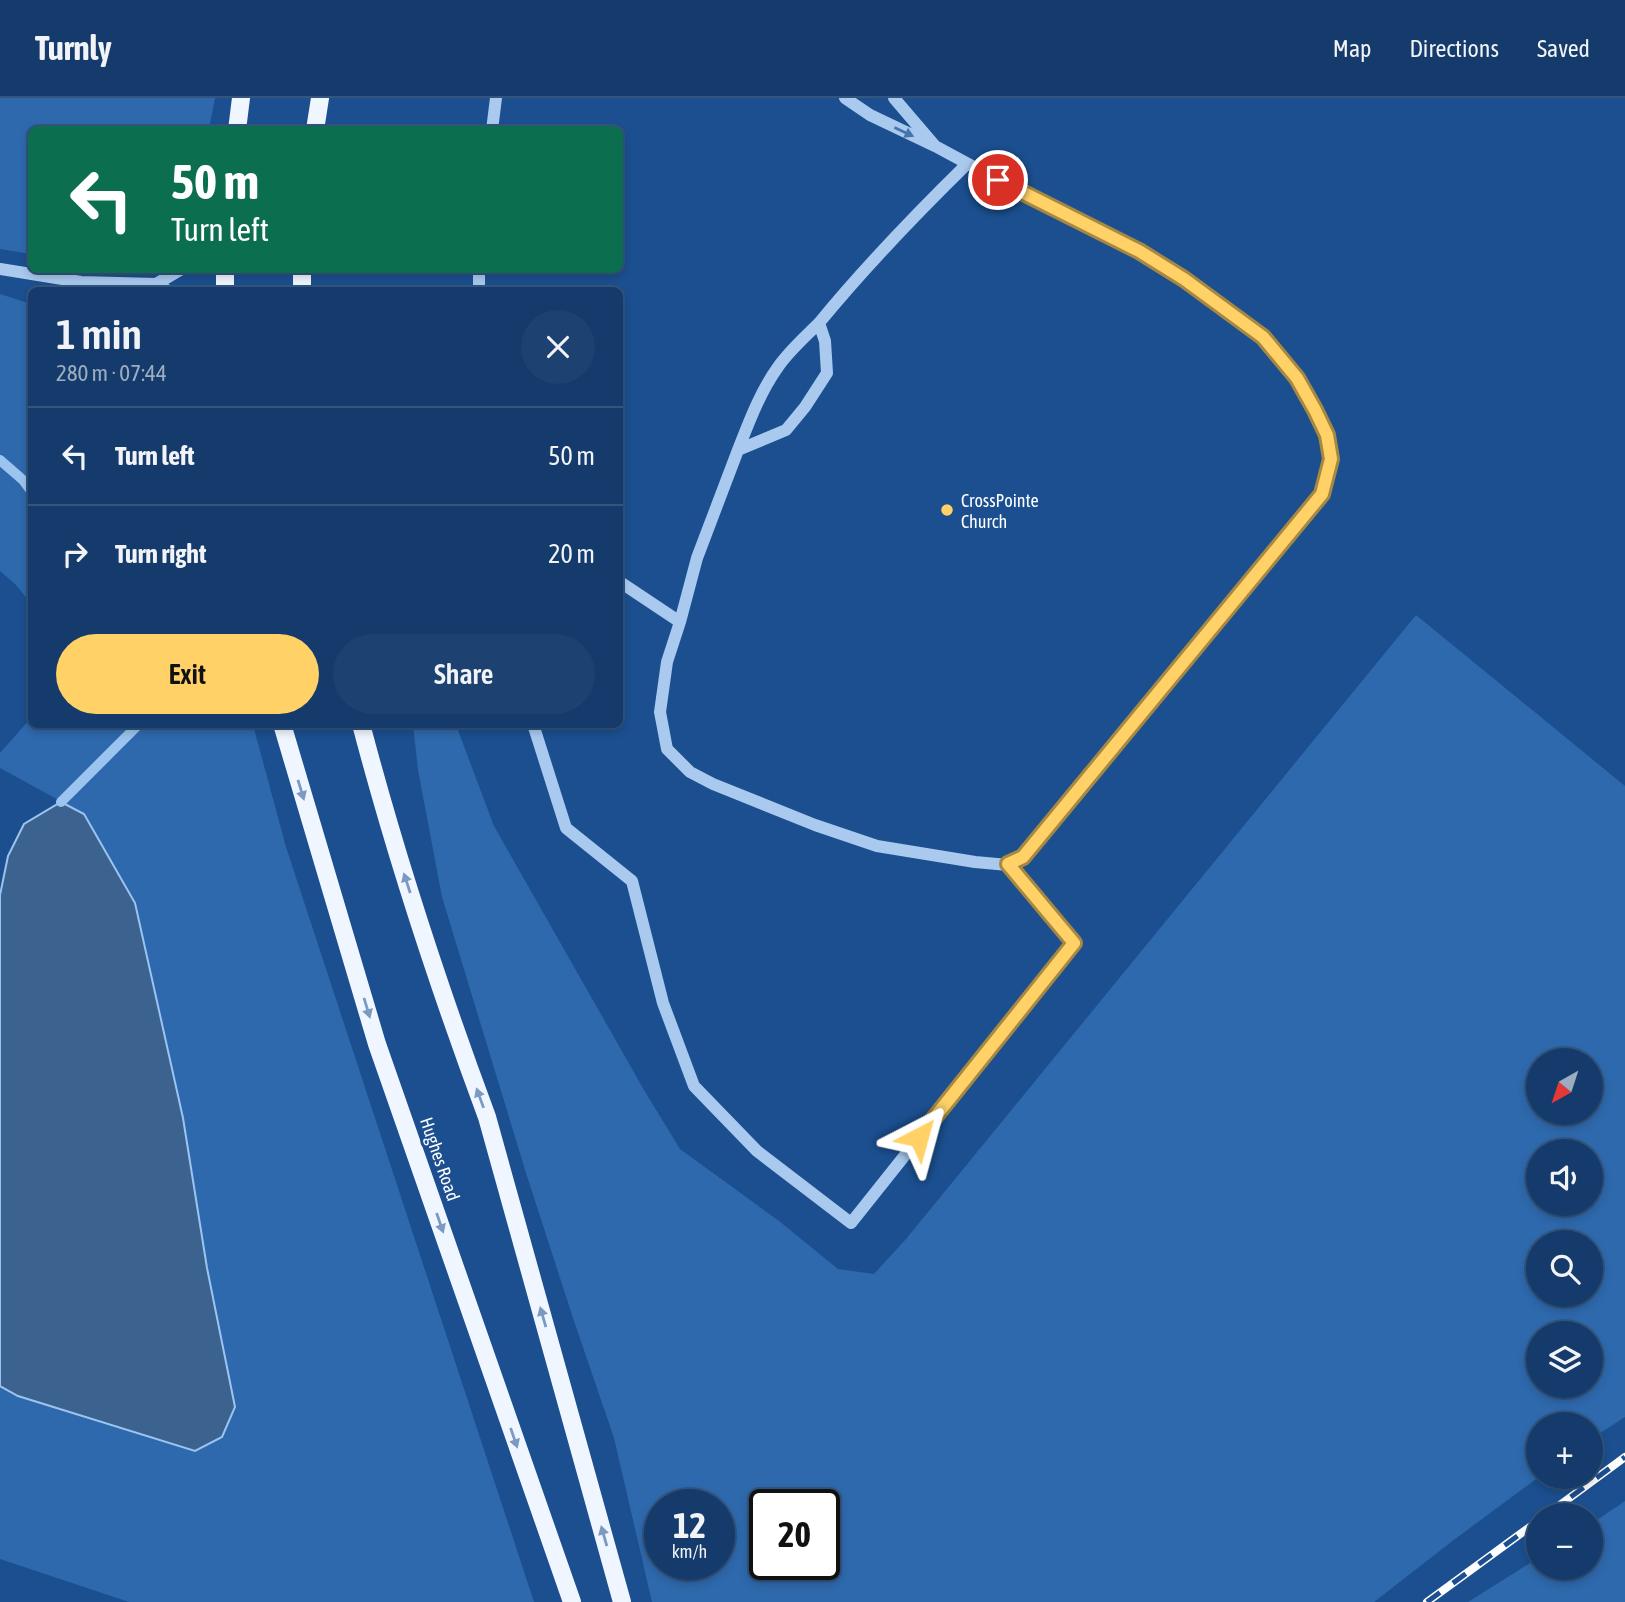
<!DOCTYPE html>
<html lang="en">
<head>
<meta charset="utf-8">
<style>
  :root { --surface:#143b6b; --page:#1d4271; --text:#f1f3f6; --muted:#9dadc1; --line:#33557e; --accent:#ffd166 }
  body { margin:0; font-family:"Asap Condensed",sans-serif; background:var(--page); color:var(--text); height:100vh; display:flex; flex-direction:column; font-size:26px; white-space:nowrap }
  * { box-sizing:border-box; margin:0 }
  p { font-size:23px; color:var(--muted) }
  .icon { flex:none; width:38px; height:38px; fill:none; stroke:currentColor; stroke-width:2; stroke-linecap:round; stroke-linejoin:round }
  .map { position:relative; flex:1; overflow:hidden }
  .details { position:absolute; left:28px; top:189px; width:595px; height:441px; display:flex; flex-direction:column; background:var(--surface); border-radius:10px; box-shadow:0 4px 10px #0003,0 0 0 2px var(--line) }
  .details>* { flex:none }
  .top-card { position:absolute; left:28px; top:28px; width:595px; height:147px; border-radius:10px; box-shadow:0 4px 10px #0003,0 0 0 2px var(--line); background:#0b6e4f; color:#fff; overflow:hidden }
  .needle { width:46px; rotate:219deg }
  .controls { position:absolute; left:1526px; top:950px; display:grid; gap:14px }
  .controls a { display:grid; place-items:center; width:77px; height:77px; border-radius:50%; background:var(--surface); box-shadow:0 4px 10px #0003,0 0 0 2px var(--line); font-size:35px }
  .speed { position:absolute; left:644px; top:1391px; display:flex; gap:14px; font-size:35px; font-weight:700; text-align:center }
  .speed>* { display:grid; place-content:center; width:91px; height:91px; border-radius:50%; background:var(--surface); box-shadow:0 4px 10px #0003,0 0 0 2px var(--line); line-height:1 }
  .speed small { font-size:18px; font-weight:400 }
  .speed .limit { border:4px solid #111; border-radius:10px; background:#fff; color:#111 }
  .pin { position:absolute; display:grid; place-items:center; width:60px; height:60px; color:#fff; margin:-30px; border:4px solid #fff; border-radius:50%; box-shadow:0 2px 7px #0007 }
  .me { position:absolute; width:77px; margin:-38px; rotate:39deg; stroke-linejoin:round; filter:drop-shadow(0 0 5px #0008) }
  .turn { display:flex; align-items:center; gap:24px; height:147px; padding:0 28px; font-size:32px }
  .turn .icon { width:91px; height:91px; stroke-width:2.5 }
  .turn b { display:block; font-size:49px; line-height:60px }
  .round { display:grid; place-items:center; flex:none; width:74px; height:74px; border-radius:37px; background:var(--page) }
  .head { display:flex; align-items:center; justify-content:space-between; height:119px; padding:0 28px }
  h1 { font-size:42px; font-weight:600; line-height:52px }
  .action { display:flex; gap:14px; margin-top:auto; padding:14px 28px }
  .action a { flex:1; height:80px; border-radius:42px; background:var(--accent); color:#111; font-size:28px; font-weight:600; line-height:80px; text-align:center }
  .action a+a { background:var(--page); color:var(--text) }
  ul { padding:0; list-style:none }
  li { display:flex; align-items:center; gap:21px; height:98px; padding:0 28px; border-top:2px solid var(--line) }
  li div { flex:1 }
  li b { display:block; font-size:26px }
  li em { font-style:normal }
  header { display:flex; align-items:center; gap:42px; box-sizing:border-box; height:98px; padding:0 35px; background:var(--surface); border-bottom:2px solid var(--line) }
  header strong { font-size:33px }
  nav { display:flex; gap:38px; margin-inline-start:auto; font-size:24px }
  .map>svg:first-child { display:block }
  .green { fill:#2e69ad; fill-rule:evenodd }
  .water { fill:#3c6290; stroke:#9cc4f0; stroke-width:2 }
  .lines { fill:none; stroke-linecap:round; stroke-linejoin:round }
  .stream { stroke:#9cc4f0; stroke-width:10 }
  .minor { stroke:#a9c9ee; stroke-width:12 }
  .major { stroke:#f0f6ff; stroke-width:18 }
  .rail-casing { stroke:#fff; stroke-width:8 }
  .rail { stroke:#1b4f8f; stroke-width:5; stroke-dasharray:16; stroke-linecap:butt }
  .oneway { fill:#4674ac }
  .oneway2 { fill:#7b9ac1 }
  .route-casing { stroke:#a68842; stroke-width:18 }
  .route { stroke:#ffd166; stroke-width:12 }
  .poi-dot { fill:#ffd166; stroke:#1b4f8f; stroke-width:2.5 }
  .labels { text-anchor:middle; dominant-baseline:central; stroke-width:6; stroke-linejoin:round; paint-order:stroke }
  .poi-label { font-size:18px; fill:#fff; stroke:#1b4f8f; text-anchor:start }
  .street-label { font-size:18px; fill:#fff; stroke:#1b4f8f }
</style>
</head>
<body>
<header>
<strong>Turnly</strong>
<nav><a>Map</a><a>Directions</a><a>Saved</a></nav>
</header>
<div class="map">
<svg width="1625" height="1504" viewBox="0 0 1625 1504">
  <rect width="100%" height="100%" fill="#1b4f8f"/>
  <path class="green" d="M0,0h215l-6,31 -177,1 -1,124 -31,-5z
    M0,196l25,8h6v301l-16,-19 -15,-13z
    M1416,517l209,171v631l-34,22v-15h-53l1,53 -84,62 -81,63h-722l-38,-164 -41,-120 -47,-145 -84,-276 -24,-127 -5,-45h43l38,101 150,264 36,59 99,72 59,48 36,5 32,-35zM1538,962h53v53h-53zM1538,1054h53v52h-53zM1538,1144h53v53h-53zM1538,1236h53v52h-53zM660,1407h59v59h-59zM765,1407h59v59h-59z
    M31,620l1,6 221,1 33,122 248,755h-405l-129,-43v-173l18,10 217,11 -28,-139 -123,-454 -84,-46v-15z
    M1625,1403v101h-157l70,-44v10h53v-44z"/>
  <path class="water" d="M61,704l23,12 51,89 48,215 24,150 28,139 -13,30 -27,14 -177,-55 -18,-10v-491l8,-39 16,-32z"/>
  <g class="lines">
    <path class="stream" d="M0,362l23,20 9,12
      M61,704l78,-78"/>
    <path class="minor" d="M845,0l25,17 65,31 -41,-48
      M492,32l4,-32
      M935,48l63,34 141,71 45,28 79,58 34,41 19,32 11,25 4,24 -9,35 -299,363 -15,8 -33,-3 -98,-16 -62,-21 -102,-41 -23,-12 -23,-23 -7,-37 7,-50 13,-40 17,-64 41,-108 48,-20 19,-23 22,-34 -2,-32 -6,-18c46,-56 96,-108 148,-159
      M0,171l81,13 75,2 11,6
      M479,172v20
      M156,186l24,-14
      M738,352c11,-28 22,-58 40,-83 11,-16 27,-30 41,-44
      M620,484l60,40
      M533,626l33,104 66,53 31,122 31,83 63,65 94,72 223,-280 -66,-78"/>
    <path class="major" d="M237,32l4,-32
      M315,32l5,-32
      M225,192v-20
      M302,192v-20
      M282,626l95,320 195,558
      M361,626c35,133 78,264 126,393l135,485"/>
    <defs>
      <path id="rail" d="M1545,1418l80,-59
        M1427,1504l111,-81"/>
    </defs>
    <use href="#rail" class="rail-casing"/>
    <use href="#rail" class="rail"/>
  </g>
  <defs><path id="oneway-solid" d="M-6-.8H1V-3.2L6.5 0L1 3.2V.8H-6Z" transform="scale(1.75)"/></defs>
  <use class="oneway" href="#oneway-solid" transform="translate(904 34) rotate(25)"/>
  <g class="oneway2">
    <use href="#oneway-solid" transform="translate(301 692) rotate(73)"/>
    <use href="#oneway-solid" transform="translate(407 785) rotate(-108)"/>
    <use href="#oneway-solid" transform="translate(367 910) rotate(73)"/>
    <use href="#oneway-solid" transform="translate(480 1000) rotate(-110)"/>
    <use href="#oneway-solid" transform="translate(440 1125) rotate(71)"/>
    <use href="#oneway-solid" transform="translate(543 1219) rotate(-106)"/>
    <use href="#oneway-solid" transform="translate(514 1340) rotate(71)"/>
    <use href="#oneway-solid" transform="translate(604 1438) rotate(-106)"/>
  </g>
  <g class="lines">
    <defs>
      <path id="route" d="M919,1039l155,-194 -66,-79 15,-7 299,-363 9,-35 -4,-24 -12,-25 -18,-32 -34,-41 -79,-58 -45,-28 -141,-71"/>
    </defs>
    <use href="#route" class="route-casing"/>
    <use href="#route" class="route"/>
  </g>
  <circle class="poi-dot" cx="947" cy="412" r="7"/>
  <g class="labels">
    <g class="poi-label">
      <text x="961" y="402">CrossPointe<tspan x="961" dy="21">Church</tspan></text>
    </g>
    <g class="street-label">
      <text transform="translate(440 1061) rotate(71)">Hughes Road</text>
    </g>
  </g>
</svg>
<div class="controls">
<a><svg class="needle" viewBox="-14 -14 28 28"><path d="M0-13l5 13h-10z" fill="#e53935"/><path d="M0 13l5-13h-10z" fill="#9dadc1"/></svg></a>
<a><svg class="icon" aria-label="sound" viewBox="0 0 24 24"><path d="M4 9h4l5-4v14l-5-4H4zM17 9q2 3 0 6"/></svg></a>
<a><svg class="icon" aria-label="search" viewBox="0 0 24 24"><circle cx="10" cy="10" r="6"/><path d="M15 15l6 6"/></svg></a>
<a><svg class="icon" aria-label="layers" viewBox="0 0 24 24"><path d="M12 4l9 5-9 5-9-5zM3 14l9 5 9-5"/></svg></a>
<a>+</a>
<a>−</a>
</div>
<div class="speed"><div>12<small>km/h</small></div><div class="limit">20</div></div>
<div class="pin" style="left:998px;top:82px;background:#d93025"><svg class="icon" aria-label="arrive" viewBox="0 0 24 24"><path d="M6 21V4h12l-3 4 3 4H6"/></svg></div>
<svg class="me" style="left:919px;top:1039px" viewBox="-20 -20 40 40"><path d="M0-17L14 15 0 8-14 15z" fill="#ffd166" stroke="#fff" stroke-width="4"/></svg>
<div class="top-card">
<div class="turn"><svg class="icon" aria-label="left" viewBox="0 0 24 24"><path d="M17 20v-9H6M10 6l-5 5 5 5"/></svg><div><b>50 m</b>Turn left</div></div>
</div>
<section class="details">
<div class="head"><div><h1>1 min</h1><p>280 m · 07:44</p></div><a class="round"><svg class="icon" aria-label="close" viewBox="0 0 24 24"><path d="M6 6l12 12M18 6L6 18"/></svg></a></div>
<ul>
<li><svg class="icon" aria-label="left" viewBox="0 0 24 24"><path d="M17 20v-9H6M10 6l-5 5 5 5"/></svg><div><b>Turn left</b></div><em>50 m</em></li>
<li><svg class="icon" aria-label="right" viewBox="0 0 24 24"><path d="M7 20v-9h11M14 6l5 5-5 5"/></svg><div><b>Turn right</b></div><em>20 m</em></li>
</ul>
<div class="action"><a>Exit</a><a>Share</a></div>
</section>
</div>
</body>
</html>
